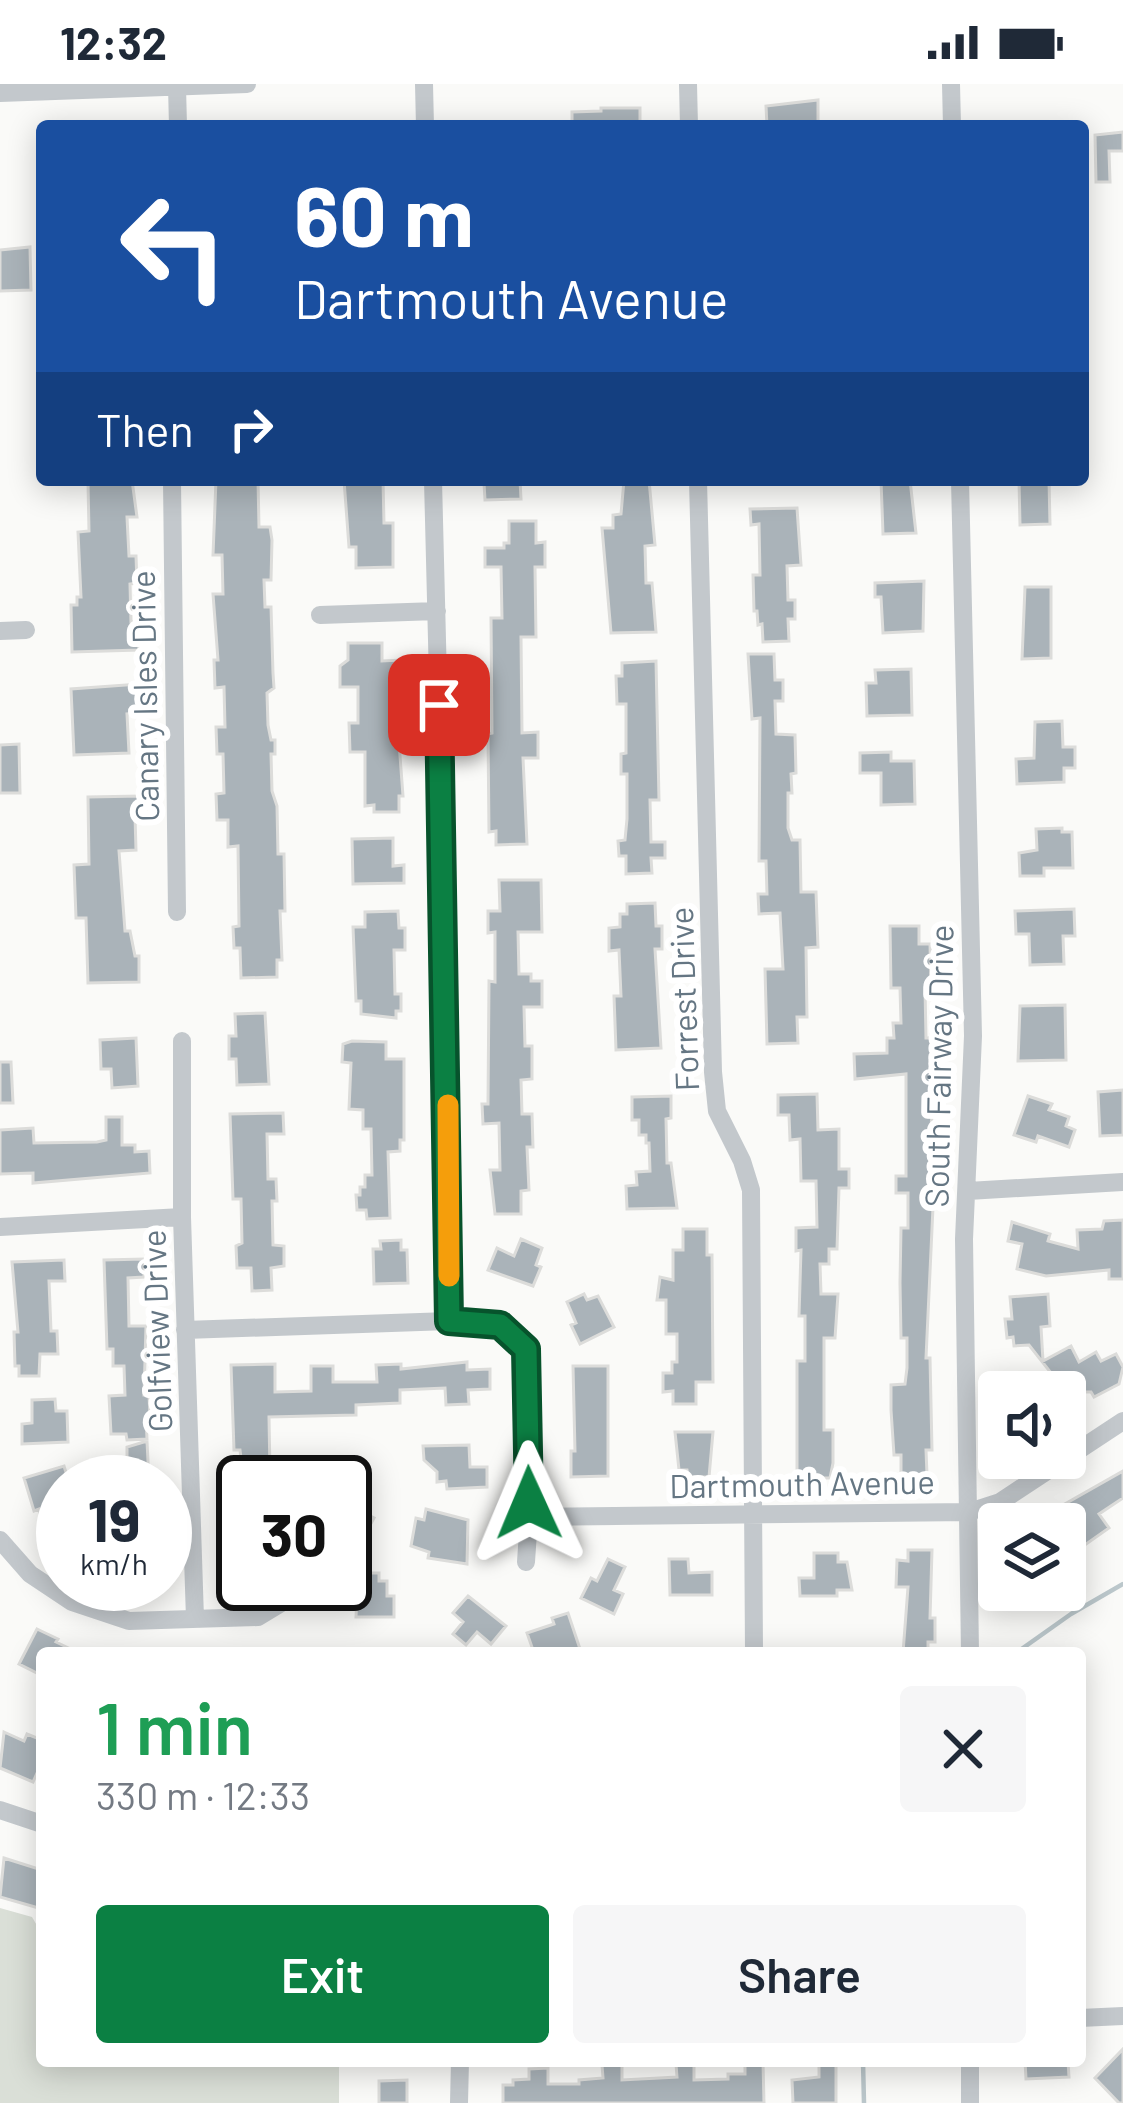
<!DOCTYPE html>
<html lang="en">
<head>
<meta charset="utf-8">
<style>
  :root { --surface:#fff; --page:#f6f6f7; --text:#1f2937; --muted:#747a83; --accent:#0b8043 }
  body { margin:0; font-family:Barlow,sans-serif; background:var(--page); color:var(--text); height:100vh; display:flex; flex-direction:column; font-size:45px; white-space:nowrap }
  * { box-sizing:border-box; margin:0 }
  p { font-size:39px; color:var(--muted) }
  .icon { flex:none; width:66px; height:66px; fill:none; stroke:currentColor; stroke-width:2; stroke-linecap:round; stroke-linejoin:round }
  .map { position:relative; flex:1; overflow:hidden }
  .sheet { position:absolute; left:36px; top:1563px; width:1050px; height:420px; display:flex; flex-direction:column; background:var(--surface); border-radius:12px; box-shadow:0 6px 30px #0003 }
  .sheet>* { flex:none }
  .banner { position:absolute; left:36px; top:36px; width:1053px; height:366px; border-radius:12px; box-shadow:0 6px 30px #0003; background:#1a4fa0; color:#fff; overflow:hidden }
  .fabs { position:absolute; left:978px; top:1287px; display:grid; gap:24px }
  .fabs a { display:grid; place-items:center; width:108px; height:108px; border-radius:12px; background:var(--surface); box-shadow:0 6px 30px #0003; font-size:60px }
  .speed { position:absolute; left:36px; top:1371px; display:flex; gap:24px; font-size:60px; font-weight:700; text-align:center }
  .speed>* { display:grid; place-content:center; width:156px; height:156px; border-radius:50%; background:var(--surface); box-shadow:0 6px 30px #0003; line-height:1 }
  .speed small { font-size:30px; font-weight:400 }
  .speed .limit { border:6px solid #111; border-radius:18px; background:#fff; color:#111 }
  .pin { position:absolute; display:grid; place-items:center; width:102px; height:102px; color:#fff; margin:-51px; border-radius:24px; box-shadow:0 6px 18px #0006 }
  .me { position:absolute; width:132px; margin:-66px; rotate:359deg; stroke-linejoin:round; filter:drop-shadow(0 0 9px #0008) }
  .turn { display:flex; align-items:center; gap:42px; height:252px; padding:0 60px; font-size:54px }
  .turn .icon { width:156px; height:156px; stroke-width:2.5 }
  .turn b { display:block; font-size:84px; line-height:102px }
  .then { display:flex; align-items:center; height:114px; padding:0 60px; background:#0003; gap:24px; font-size:45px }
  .round { display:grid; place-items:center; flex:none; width:126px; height:126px; border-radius:12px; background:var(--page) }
  .head { display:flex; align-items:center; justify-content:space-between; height:204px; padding:0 60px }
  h1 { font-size:72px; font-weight:600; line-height:90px; color:#1e9e55 }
  .primary-button { display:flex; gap:24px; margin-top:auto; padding:24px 60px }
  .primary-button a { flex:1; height:138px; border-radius:12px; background:var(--accent); color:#fff; font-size:48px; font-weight:600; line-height:138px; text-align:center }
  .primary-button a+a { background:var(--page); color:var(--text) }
  .status { display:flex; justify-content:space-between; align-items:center; height:84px; padding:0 60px; background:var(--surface); direction:ltr }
  .status svg { height:33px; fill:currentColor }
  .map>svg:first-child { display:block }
  .green { fill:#dadfd7 }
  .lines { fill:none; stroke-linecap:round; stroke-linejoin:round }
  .stream { stroke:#bbc7cb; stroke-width:4.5 }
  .building { fill:#aab3b9; stroke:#dcdcda; stroke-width:3 }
  .minor { stroke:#c3c8cc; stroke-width:18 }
  .route-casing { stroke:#07532c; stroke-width:30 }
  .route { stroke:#0b8043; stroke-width:21 }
  .slow { stroke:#f59e0b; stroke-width:21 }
  .labels { text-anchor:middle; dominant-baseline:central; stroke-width:12; stroke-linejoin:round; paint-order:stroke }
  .street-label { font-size:33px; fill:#657683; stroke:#fff }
</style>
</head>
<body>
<div class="status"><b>12:32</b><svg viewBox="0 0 49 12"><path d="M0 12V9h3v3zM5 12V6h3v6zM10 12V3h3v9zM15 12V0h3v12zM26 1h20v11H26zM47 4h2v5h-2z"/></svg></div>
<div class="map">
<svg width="1123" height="2019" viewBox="0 0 1123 2019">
  <rect width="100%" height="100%" fill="#fafaf8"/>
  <path class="green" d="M0,1824l32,9 10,17v127h297v42h-339z"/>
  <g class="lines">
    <path class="stream" d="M1016,1569l55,-39 52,-30
      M863,1977l1,42"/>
  </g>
  <path class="building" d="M818,16v26h-51l-1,-20z
    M601,24h39v18h-68v-14l29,-1z
    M1123,48v19h-14l1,31h-14l-1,-47z
    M30,163l1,43 -31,1v-41z
    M93,396h39l5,37h-10l2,39h7l1,27 -7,1 1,38h7l1,28 -67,2 -1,-47h6v-8h4l-3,-65 11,-1 -1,-48z
    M216,396h42l1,47h11l2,13 -1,40h-7l1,27h6l2,66 1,15 -7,5 1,32 3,15h4v14h-4l1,37 5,15 1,48h6l1,57h-5l2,49h-5v17l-36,1 -1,-30h-6l-1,-21 6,-1 -1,-80 -10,1v-27h-11l-1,-26 8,-1 -1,-39h-6l-1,-27h9l-1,-40 -9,1 -1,-28h4l-5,-66h10l-1,-39h-9z
    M344,396h39l1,43h9v44l-37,1v-21h-7z
    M496,396h24l1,19 -36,1 -1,-17h13z
    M624,396h25l6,65 -10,1 1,37h6l4,49 -45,1 -9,-105h11v-13l8,-1z
    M881,396h29l6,53 -33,1z
    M1019,396h30l1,44 -30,1z
    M797,424l4,57 -14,1 1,34h7v19h-7l1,22 -26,1 -1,-18 -4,1 -1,-14h-3l-1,-36h7l-1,-51 -8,1 -1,-16z
    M509,437h27v22l9,-1v25h-10l1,70h-15l1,96 16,-1v26h-15l4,86 -31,1v-14l-7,1 -1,-98 4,-1 -1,-115h11l-1,-51h-16v-19h19v-5h5z
    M924,497l-1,50 -40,2 -2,-36h-6v-14z
    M1025,503h26v71l-29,1z
    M348,559h34v18l20,-1v69h-4l5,67h-4v16h-25v-7l-9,1v-54h-15l-1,-29h9v-36h-18v-21l8,-6z
    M748,570h26l1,26h8v21h-8l1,33 19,1 1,38 -5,1 1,19h-4v35l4,12h8l1,52h15l2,55 -12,1 1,69h-10l1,26 -31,1 -2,-75h18l-3,-56 -21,1 -1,-20h9l-1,-33h-7l1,-143 -8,1z
    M656,577l3,139h-9l1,42h14v16h-14l1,15 -26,1v-18h-7l-1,-15 7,-1 2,-21v-45h-6v-20l5,-1v-49h-9l-1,-28h6v-13z
    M911,585l1,46 -45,1 -1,-33h10l-1,-13z
    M139,600l2,29 -14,1 2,39 -55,2 -3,-66z
    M1062,637l1,26h12v21h-11v14l-47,2 -1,-25 18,-1 1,-36z
    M19,660l1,49h-20v-48z
    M891,668v9h23l1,43 -34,1v-32h-21v-20z
    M141,712l1,20h-7l1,34 -17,1 6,80h5l5,25h4v26l-51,1 -2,-65h-10l-2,-53 15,-1 -1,-67z
    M1062,744v4h10l1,36h-29v8h-24l-1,-23 18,-3 -1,-21z
    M393,754v28l11,-1v18l-51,1 -1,-45z
    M499,796h42l1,52h-24l1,42h12v7h11v26h-18l1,39h7v33l-11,1 1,34h10l1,33h-6l2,43 -8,1v23h-26l-5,-44h10l-1,-47 -16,1 -1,-20h6l1,-123 6,1v-50l-7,1v-22h12z
    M655,819l1,23h6v23h-7l6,99 -45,2 -2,-54h7l-2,-46 -10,1v-23l11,-1v-13h7v-10z
    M1074,825l1,27h-12l1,28 -34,1 -1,-31h-13l-1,-23z
    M398,827l1,17h6v22h-11l1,44h6v17h-5v7l-35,-4v-13h-5l-3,-74h12v-15z
    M890,842h29v18h11l1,44h-6l1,50h8l3,78h-5l-2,19 3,72 -7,151h4l2,92h-6l1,25h-26v-20h-7l-3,-45v-25l14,-1 2,-16v-30h-6l-1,-55 1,-55h7v-35h-12v-17h10v-102l-51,5 -1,-25 33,-1v-15h7l-1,-15h8l-1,-35h-9z
    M1065,921l1,55 -48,1 2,-55z
    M265,929l4,71 -32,1 -1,-26h-7v-23h7l-1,-22z
    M136,954l2,48 -26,2 -1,-19h-10l-1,-29z
    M352,957l34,1v17h18v81h-4v11l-12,1 2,66 -23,1 -1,-9h-9l-1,-15h4v-8h5v-12h7l-1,-46h-8v-19l-14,-1 2,-46 -9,-1 1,-18z
    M0,978h11l2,41h-13z
    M1123,1006v45l-23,1 -2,-44z
    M817,1010l1,36 21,-1v40h10v19h-10l-2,61h-8v15h-9l1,30h17l-3,44h-11v92h9v33l-3,15h-33v-117h8v-45h-6l2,-66 -5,1v-23l21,-1 -1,-46h-15l-1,-42 -10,1 -1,-25h-11v-20z
    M671,1012v22l-5,1 1,44h4l6,45 -50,1 -1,-23 11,-1 -1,-13 14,-1 -1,-28h-3v-8h-7v-15h-7v-23z
    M1028,1012l24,8 -3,6 20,7 -3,9 9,4 -6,17 -31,-11 -2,6 -22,-7z
    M283,1029l1,21h-17l1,45h8l1,22h-5l1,44 11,1v20l-13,2 1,22 -20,1 -1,-23h-14l-1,-22 6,-3 -1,-44h-8l-3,-85z
    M106,1033h16v28h13v7l14,-1 1,22 -117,10v-10l-33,1v-44l33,-2 1,15 63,-1 9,-2z
    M1123,1136v59h-14v-9l-63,6 -29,-7 5,-25 -14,-3 4,-19 38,12 -2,7 30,8 -1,-19 25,-1 2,-8z
    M683,1145h24v26h5l1,127h-17v22h-23v-13l-10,1v-19h9v-11h5v-28h-11v-34h-9l3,-23 13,3v-30h10z
    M521,1155l21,9 -6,17 5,2 -8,19 -45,-16 9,-22 17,8z
    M401,1156v10h6l1,33 -34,1 -1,-35h8l-1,-8z
    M144,1175v18l-16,1 1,48h17l-2,69h5l1,21 -4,1 1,22 -20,1 -1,-6h-15l-2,-38 16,-1 -1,-29h-11v-17h-6l-3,-89z
    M64,1176l1,21h-16l2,50h6l1,23h-18l-1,22h-20v-10h-4l-1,-34h4l-6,-70z
    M584,1210l3,6 11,-4 16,31 -34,17 -9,-19 5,-2 -9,-21z
    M1048,1210l2,32 -9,1 2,34 28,-15 8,16 17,-10 5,9 15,-7 7,13 -4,17 -25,13 -3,-5h-25l-37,-47 -15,1 -1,-9 -6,1 -2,-19h7l-2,-22z
    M467,1278v8l23,-1v20l-22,1 1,14 -23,1 -1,-17 -45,2v13l-44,2v10l-87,2 1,57h-27l-3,-24h-6l-3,-85 44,-1v28l36,-1v-25h22v16h44l-1,-17 25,-1v5z
    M573,1282h35v110l-37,1v-26h4z
    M1018,1293l41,8v7h-44z
    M55,1315l1,12h11l1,31 -46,2v-20l10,-1v-23z
    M675,1348h38l-4,45h-21l-1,-7h-8z
    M147,1357l2,41h-30l-1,-17h9v-18z
    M469,1361l1,22h17v20l-40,2 -1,-8 -9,1v-10l-13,-12 -1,-14z
    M64,1382l5,16h-6v32l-21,6 -3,-11 -5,2 -10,-33z
    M1123,1387v27l-24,16 10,14 -27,19 -26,-38z
    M345,1419l29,15 -14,26 -15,-8z
    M426,1425l42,11 -1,44 -39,-6 1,-6 -18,-6 5,-28 8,2z
    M908,1466h24l-2,68h5v24h-7v11h-25l5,-66h-12l1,-27 11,1z
    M814,1469h24v9h9l5,28h-15v6h-37l-1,-18h15z
    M608,1475l17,8 -11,23 9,4 -9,20 -33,-16 10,-20 6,3z
    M669,1475h19l1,14 23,-1v23h-42z
    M358,1489h21v8h8v15h7v21h-38z
    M468,1512l38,30 -15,18 -14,-12 -11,13 -13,-11 10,-12 -10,-9z
    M568,1529l12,36 -46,4 -7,-20 27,-9 -2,-6z
    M37,1545l21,10 -2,3 23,11h-37l-5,20 -18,-9z
    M4,1648l20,9 3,-7 15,6v22l-9,20 -33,-14z
    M4,1774l38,12v39l-42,-12z
    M1123,1965v54h-4l-24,-25z
    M1025,1977h43l1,16 -43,2z
    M745,1978h18l1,41h-261v-18h10v-5l16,-1v-10l19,-1v16h31v-4l24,-2 -1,-13h20v15l55,-3 -1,-13h18v16l34,-1v-5h17z
    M819,1980h17v39h-43l-1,-23 27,-3z
    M407,1996v23h-28v-22z"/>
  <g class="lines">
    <path class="minor" d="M424,0l1,42
      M688,0l1,42
      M951,0l1,42
      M177,2l1,40
      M0,9l247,-9
      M172,396l5,432
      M433,396l15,600 1,241
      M698,396l15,592 4,39 25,50 9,29 3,462
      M960,396l13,556 -9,203 6,414
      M320,531l117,-4
      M0,547l26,-1
      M182,957v176l13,402
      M968,1107l155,-9
      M0,1143l182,-10
      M185,1246l264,-9 50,4 27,24 3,168 -3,45
      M529,1433l440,-5 31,-10 123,-81
      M0,1456l30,34 42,28 57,19 129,-4 33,-20
      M0,1726l42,14
      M1080,1934l43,-2
      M459,2019l1,-42
      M970,2019v-42"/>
  </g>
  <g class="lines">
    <defs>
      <path id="route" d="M439,621l10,616 51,4 26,24 3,154"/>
    </defs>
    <use href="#route" class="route-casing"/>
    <use href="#route" class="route"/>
    <path class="slow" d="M448,1021l1,171"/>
  </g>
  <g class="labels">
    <g class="street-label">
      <text transform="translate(144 612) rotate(-91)">Canary Isles Drive</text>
      <text transform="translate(683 915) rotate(-92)">Forrest Drive</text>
      <text transform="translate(938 982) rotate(-89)">South Fairway Drive</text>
      <text transform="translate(156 1247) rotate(-92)">Golfview Drive</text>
      <text transform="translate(802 1399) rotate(-1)">Dartmouth Avenue</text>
    </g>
  </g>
</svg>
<div class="fabs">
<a><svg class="icon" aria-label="sound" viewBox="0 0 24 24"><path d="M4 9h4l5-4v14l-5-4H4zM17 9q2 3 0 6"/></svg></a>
<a><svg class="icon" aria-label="layers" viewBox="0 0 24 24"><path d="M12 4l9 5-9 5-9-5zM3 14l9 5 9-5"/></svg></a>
</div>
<div class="speed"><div>19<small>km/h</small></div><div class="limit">30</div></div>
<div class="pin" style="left:439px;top:621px;background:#d93025"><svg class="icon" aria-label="arrive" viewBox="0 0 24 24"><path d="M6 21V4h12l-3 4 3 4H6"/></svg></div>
<svg class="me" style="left:529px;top:1419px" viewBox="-20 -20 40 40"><path d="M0-17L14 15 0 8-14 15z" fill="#0b8043" stroke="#fff" stroke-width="4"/></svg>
<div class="banner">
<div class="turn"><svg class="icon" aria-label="left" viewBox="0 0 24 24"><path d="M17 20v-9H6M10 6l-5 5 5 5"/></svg><div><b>60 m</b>Dartmouth Avenue</div></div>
<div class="then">Then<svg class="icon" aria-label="right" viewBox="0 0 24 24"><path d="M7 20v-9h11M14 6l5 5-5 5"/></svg></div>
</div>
<section class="sheet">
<div class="head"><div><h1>1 min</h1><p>330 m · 12:33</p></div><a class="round"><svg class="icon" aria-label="close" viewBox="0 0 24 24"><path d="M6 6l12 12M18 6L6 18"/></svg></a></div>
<div class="primary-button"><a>Exit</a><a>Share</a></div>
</section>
</div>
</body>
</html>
